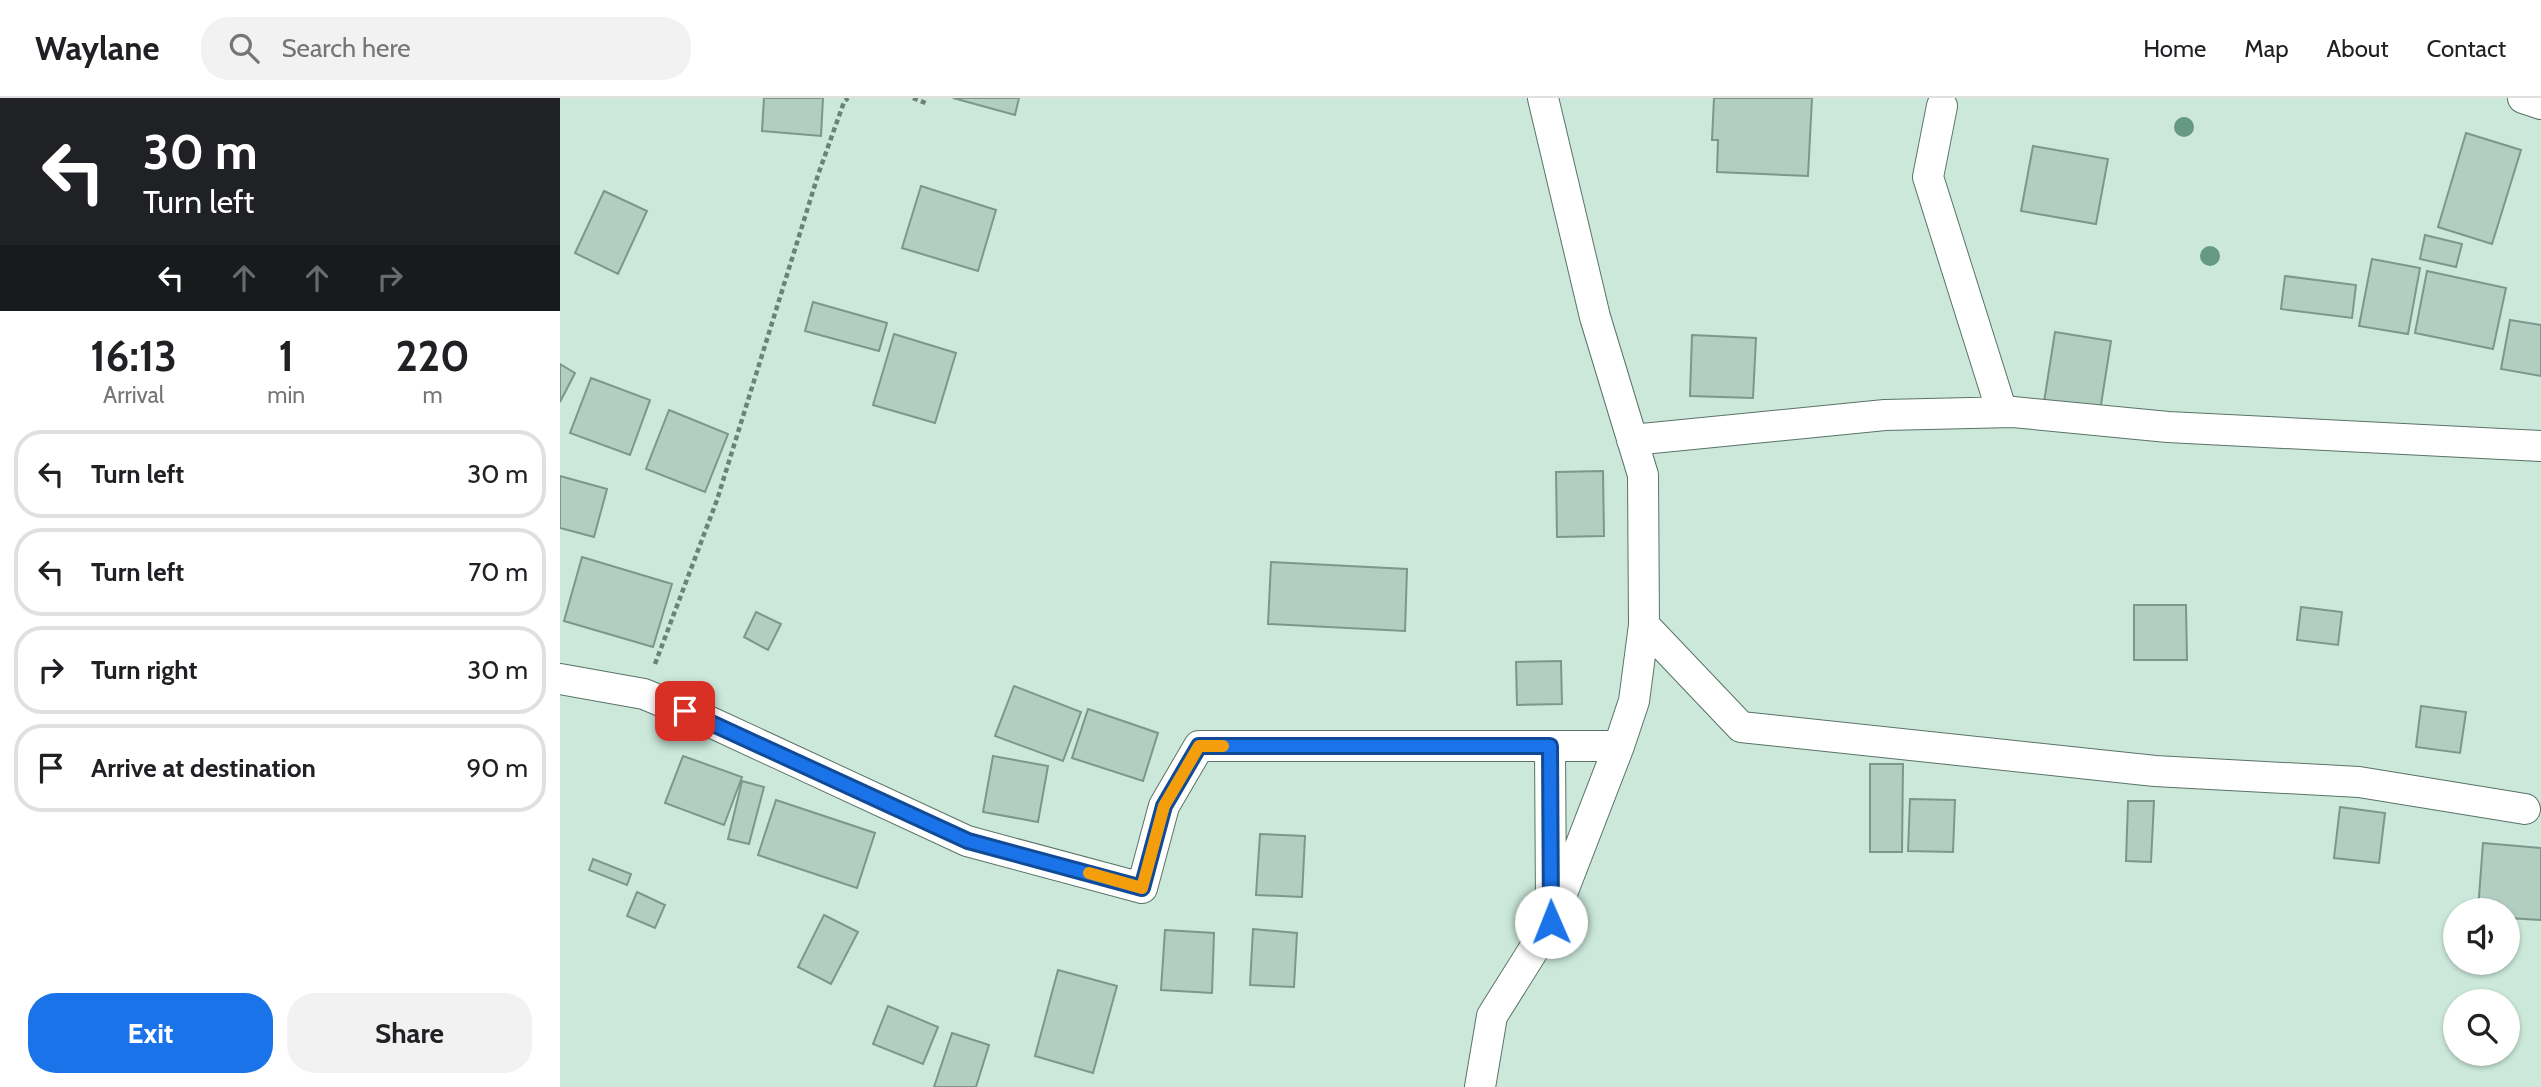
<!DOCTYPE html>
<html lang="en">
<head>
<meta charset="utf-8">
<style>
  :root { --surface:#fff; --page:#f2f2f2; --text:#202124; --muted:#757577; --line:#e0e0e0; --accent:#1a73e8 }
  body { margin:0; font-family:Cabin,sans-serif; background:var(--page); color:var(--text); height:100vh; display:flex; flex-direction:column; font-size:26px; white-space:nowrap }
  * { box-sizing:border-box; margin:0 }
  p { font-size:23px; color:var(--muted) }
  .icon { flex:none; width:38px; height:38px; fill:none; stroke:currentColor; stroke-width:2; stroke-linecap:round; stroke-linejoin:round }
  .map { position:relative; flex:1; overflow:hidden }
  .panel { display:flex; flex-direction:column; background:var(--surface); width:560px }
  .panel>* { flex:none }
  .guide { background:#202124; color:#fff; overflow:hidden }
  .tools { position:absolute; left:1883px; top:800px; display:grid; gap:14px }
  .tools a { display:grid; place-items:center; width:77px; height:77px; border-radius:50%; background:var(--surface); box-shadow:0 2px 5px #0004; font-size:35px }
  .pin { position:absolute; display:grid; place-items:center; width:60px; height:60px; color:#fff; margin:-30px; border-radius:14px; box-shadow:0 4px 10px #0006 }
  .me { position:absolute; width:77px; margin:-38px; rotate:359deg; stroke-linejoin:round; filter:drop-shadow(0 0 5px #0008) }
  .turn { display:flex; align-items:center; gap:24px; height:147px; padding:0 28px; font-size:32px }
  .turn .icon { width:91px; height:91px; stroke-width:2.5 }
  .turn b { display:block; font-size:49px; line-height:60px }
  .lanes { display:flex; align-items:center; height:66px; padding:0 28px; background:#0003; justify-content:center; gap:35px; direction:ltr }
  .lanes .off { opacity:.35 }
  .eta { display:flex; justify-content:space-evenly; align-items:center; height:119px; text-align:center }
  .eta b { font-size:42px; font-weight:700; line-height:49px }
  .button { display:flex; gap:14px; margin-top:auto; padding:14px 28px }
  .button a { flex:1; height:80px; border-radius:28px; background:var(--accent); color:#fff; font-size:28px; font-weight:700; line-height:80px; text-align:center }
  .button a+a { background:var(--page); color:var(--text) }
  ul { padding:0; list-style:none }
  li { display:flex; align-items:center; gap:21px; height:88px; margin:0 14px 10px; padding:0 14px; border:4px solid var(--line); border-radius:28px }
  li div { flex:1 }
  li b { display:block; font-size:26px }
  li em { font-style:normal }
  header { display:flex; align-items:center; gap:42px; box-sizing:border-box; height:98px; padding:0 35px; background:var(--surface); border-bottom:2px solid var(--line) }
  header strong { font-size:33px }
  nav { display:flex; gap:38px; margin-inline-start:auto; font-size:24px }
  .search { width:490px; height:63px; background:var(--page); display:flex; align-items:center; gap:18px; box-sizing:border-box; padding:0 24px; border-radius:28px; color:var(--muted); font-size:26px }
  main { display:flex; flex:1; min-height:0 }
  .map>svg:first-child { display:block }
  .building { fill:#b1cec1; stroke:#7c978b; stroke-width:2 }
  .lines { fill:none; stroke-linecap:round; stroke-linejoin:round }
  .minor-casing { stroke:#597367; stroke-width:32 }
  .path { stroke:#6d8178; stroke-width:4.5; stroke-dasharray:5 3.5; stroke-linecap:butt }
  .minor { stroke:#fff; stroke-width:30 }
  .tree { fill:#669886 }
  .route-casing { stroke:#114b97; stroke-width:18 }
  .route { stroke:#1a73e8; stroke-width:12 }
  .slow { stroke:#f59e0b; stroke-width:12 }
</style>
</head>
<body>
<header>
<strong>Waylane</strong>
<div class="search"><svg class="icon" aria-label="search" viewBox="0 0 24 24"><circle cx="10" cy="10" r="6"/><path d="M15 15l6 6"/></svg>Search here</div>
<nav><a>Home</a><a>Map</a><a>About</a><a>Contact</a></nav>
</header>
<main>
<section class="panel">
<div class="guide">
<div class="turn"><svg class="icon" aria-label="left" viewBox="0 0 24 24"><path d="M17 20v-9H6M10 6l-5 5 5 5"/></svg><div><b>30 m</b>Turn left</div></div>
<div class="lanes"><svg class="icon" aria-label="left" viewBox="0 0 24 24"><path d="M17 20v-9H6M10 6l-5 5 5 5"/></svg><svg class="icon off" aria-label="ahead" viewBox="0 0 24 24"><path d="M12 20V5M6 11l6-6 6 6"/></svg><svg class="icon off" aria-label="ahead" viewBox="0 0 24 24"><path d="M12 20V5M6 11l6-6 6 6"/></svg><svg class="icon off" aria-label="right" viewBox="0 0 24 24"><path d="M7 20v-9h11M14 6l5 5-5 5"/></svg></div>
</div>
<div class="eta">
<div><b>16:13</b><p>Arrival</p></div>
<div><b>1</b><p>min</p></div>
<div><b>220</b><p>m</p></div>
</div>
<ul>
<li><svg class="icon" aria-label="left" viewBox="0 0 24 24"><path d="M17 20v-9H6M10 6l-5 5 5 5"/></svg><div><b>Turn left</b></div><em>30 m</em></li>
<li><svg class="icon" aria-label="left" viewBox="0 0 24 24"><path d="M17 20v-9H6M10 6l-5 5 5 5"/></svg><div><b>Turn left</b></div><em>70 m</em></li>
<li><svg class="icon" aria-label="right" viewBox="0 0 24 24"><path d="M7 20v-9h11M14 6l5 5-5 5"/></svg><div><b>Turn right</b></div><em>30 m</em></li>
<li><svg class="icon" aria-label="arrive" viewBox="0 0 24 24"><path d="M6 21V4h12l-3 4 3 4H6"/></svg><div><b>Arrive at destination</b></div><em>90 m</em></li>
</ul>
<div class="button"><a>Exit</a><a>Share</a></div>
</section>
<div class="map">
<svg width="1981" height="989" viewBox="0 0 1981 989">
  <rect width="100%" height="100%" fill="#cbe8db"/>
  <path class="building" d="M204,0h59l-2,38 -59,-5z
    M393,0h66l-4,17z
    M1154,0h98l-4,78 -91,-4 1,-32h-6z
    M1906,35l55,17 -29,94 -54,-17z
    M1473,48l75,13 -12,65 -75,-13z
    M361,88l75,24 -18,61 -76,-23z
    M44,93l43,20 -29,63 -43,-21z
    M1865,137l37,9 -6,23 -36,-8z
    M1812,161l48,9 -12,66 -49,-8z
    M1867,173l79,17 -13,61 -78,-16z
    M1725,178l71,9 -4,33 -71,-9z
    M253,204l74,21 -8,28 -74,-20z
    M1950,222l31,5v51l-40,-7z
    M1495,234l56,9 -11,70 -56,-9z
    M334,236l62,19 -21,70 -62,-18z
    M1132,237l64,3 -3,60 -63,-2z
    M0,266l15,9 -15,29z
    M31,280l59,22 -20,55 -60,-22z
    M109,312l59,24 -23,58 -59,-23z
    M1043,373l1,65 -47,1 -1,-65z
    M0,378l47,13 -13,48 -34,-9z
    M22,459l90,27 -19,63 -89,-26z
    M711,464l136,7 -2,62 -137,-7z
    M1574,507h52l1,55h-53z
    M1741,509l41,5 -4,33 -41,-5z
    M196,514l25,12 -13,26 -24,-13z
    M1001,563l1,43 -45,1 -1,-43z
    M454,588l67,26 -18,49 -68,-25z
    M1861,608l45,6 -6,41 -44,-6z
    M528,611l70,24 -15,48 -71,-23z
    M123,658l59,21 -18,48 -59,-22z
    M433,658l55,10 -10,56 -55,-10z
    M1310,666h33l-1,88h-32z
    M182,683l22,6 -15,57 -21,-5z
    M1350,701l45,1 -2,52 -45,-1z
    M216,702l99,33 -18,55 -99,-33z
    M1568,703h26l-3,61 -25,-1z
    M1780,709l45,6 -6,50 -45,-5z
    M700,736l45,2 -3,61 -46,-2z
    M1923,745l58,5v72l-33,-2v-8h-30z
    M33,761l38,15 -4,11 -38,-15z
    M77,794l28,13 -10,23 -28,-12z
    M264,817l34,17 -27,52 -33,-17z
    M693,831l44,4 -3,54 -44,-2z
    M605,832l49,3 -2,60 -51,-3z
    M498,872l59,16 -24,87 -58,-17z
    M328,908l50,21 -15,37 -50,-20z
    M392,935l37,12 -13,42h-42z"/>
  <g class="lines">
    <defs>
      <path id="minor" d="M1963,0l18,6
        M1382,8l-14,71 74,235
        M1072,342l253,-25 128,-3 155,15 373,19
        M1084,527l97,102 414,44 204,11 166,27
        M0,581l84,15 62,26 261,121 175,47 22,-82 35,-60h420
        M990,648l1,158
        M920,989l12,-71 59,-94 68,-176 15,-45 10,-76 -1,-150 -48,-158 -52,-219"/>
    </defs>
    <use href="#minor" class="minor-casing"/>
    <path class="path" d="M353,0l15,6
      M95,566l62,-164 101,-325 26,-73 4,-4"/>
    <use href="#minor" class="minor"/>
  </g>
  <g class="tree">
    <circle cx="1624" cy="29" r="10"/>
    <circle cx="1650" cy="158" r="10"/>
  </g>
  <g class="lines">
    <defs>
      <path id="route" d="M125,613l283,130 174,47 22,-82 35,-60h351l1,176"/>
    </defs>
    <use href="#route" class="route-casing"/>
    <use href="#route" class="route"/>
    <path class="slow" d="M529,775l53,15 22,-82 35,-60h24"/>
  </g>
</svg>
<div class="tools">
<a><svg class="icon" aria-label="sound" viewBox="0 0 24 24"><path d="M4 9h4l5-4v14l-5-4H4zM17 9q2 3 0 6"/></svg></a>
<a><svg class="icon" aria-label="search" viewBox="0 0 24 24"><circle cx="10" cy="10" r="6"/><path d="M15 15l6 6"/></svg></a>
</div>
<div class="pin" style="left:125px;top:613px;background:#d93025"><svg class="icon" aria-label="arrive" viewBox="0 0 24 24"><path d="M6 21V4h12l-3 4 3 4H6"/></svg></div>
<svg class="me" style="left:991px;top:824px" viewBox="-20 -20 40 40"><circle r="19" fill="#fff"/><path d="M0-13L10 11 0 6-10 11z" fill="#1a73e8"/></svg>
</div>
</main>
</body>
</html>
